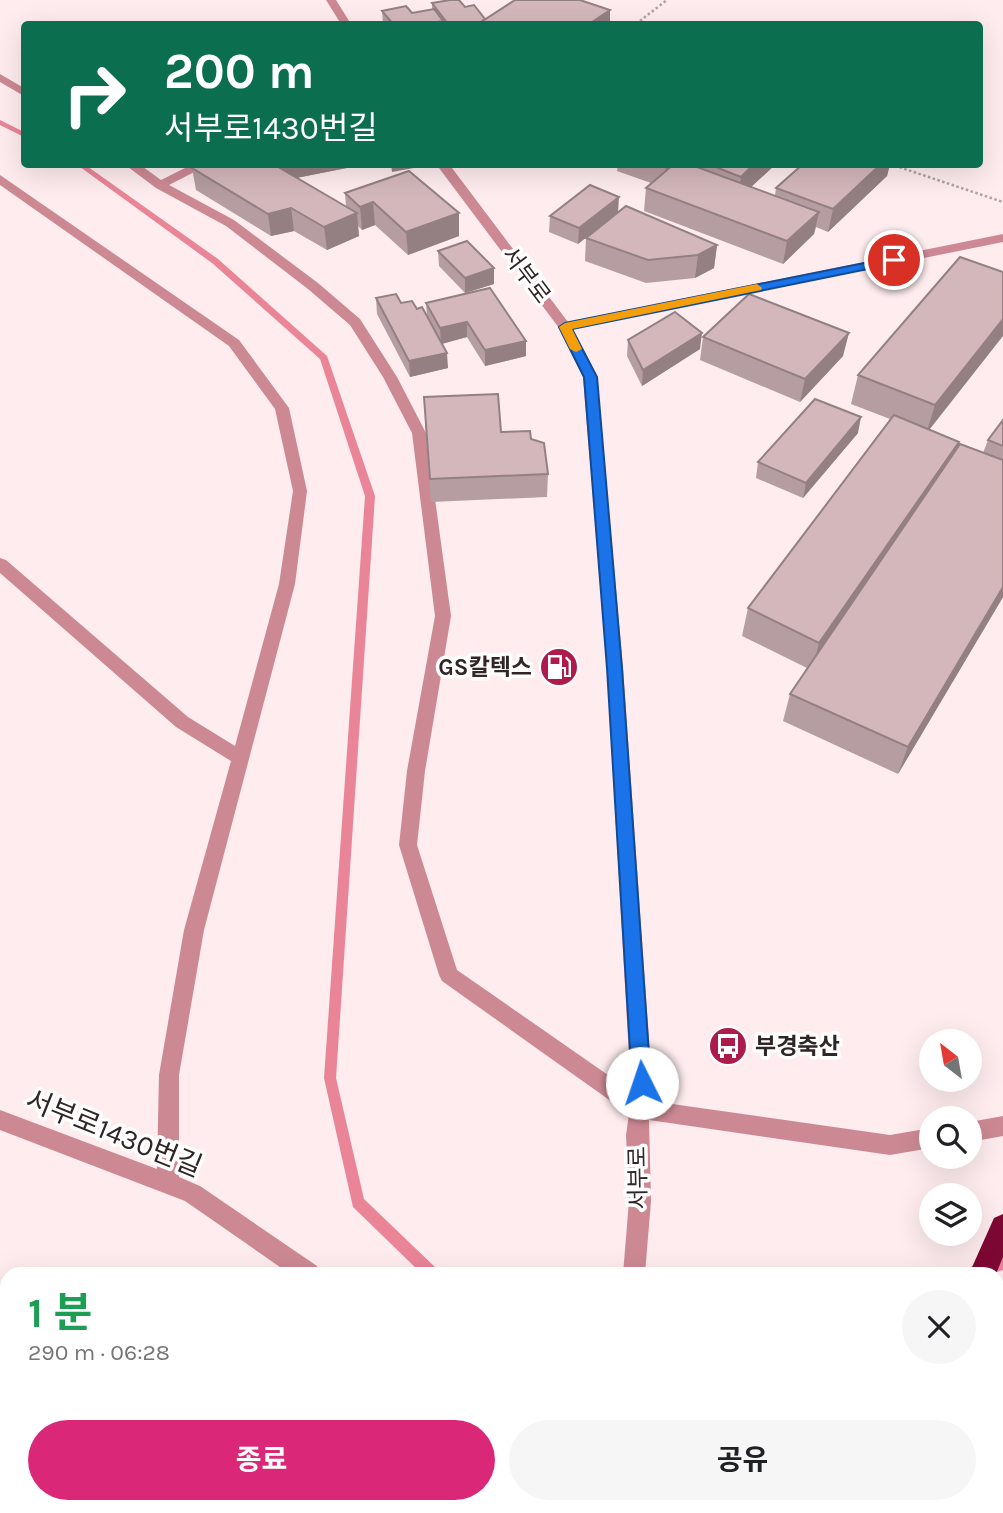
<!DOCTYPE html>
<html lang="ko">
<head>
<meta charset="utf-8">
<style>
  :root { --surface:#fff; --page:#f6f6f6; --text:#202124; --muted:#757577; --accent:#db2777 }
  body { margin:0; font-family:Karla,"Noto Sans KR",sans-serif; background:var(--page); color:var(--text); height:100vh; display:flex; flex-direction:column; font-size:26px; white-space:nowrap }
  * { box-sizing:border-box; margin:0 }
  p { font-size:23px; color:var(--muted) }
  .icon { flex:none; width:38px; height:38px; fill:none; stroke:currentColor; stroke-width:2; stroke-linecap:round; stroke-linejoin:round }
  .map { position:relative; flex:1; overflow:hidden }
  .details { position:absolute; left:0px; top:1267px; width:1004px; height:247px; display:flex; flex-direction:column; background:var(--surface); border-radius:21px 21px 0 0; box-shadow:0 7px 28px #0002 }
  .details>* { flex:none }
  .hud { position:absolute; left:21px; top:21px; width:962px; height:147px; border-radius:7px; box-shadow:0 7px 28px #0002; background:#0b6e4f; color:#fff; overflow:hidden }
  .needle { width:46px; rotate:329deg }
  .buttons { position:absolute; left:919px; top:1029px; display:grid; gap:14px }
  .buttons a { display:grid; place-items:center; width:63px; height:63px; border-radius:50%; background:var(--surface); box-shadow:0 7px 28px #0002; font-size:35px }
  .pin { position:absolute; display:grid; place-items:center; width:60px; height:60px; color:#fff; margin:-30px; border:4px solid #fff; border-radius:50%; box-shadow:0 2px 7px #0007 }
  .me { position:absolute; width:77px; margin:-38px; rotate:356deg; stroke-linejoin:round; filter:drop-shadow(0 0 5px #0008) }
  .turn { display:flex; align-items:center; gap:24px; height:147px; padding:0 28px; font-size:32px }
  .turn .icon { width:91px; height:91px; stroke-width:2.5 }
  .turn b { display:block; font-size:49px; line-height:60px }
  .round { display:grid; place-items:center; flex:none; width:74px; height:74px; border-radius:37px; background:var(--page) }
  .headline { display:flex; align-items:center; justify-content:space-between; height:119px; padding:0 28px }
  h1 { font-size:42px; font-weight:700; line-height:52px; color:#1e9e55 }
  .action { display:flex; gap:14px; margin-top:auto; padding:14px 28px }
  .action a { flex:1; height:80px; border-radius:42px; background:var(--accent); color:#fff; font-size:28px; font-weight:700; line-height:80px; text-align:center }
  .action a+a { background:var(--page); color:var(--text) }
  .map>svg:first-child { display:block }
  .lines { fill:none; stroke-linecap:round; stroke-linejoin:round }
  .stream { fill:#ea8598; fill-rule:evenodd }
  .path { stroke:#b0a1a3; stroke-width:2.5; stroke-dasharray:2.5 2.5; stroke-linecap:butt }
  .minor { fill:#cc8994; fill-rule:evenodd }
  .highway { fill:#7e0834; fill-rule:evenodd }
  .wall { fill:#b59da1 }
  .shaded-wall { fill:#948083 }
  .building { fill:#d3b7bb; stroke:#948083; stroke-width:2 }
  .route { fill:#1a73e8; stroke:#114b97; stroke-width:2 }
  .slow { fill:#f59e0b }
  .labels { text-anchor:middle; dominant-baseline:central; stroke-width:7; stroke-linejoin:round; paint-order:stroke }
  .street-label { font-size:23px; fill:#302527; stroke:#fefefe }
  .poi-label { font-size:23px; font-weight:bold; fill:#302527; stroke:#fefefe; text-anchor:end }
  .near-street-label { font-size:28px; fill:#302527; stroke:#fefefe }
</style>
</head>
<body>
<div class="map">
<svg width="1003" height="1513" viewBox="0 0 1003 1513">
  <rect width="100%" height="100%" fill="#feecee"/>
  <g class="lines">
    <path class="stream" d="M0,120l24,12v5l-24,-12z
      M76,164h8l134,95 109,97 48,140 -39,582 28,121 73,70 2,5h-17l-69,-67 -29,-129 41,-582 -45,-137 -108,-96z
      M1003,1256v14l-13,4h-28l2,-5z"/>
    <path class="path" d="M636,24l31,-24
      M890,164l113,38"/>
    <path class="minor" d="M326,0h10l15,24h-10z
      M0,74l24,14v8l-24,-14z
      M124,164h15l22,16 32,-16h17l-41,21 65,35 84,63 42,36 37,58 29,56 25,183 -26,155 -8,74 40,125 174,121 -24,-423 -24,-291 -24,-49 -123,-164h13l119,158 435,-88v8l-430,87 24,48 26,291 29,415 -1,18 239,34 41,-7v20l-41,7 -241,-35 2,81 -6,73h-22l6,-73 -3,-66 3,-21 -187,-133 -3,-6 -40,-130 8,-74 28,-155 -23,-183 -29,-56 -33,-52 -42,-36 -82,-63 -70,-38z
      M0,175l239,165 50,68 18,83 -12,93 -91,346 -25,145v102l21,9 117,80 3,8h-30l-105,-73 -185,-71v-20l157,59 2,-94 25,-145 47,-169 -55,-34 -176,-154v-15l6,2 182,157 47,29 44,-162 14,-93 -18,-82 -46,-63 -229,-161z
      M1003,1116v20l-33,6v-20z
      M560,1507h24l-1,6h-24z"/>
    <path class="highway" d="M1003,1214v43l-7,17h-27l25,-56z
      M864,1507h30l-3,6h-30z"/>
  </g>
  <path class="wall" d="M432,3l33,4 20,12v1l125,-10v14h-227l-1,-13 30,2 20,-4z
    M199,164h168l-71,14 50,29 -1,-14 114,20v23l-51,19 -33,-30 -13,5 -4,-4 1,10 -32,14 -33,-19 -23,5 -75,-46 -4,-22z
    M618,164h158l-25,23 24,9 1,-8 27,-24h87l-3,12 -59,56 -12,-5 -2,7 -31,30 -139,-53 2,-23 5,-5 -34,-12z
    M618,212l-40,32 -29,-12 1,-16z
    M586,238l131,7 -3,23 -19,10 -49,5 -61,-22z
    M438,251l56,33 -29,9 -26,-27z
    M1003,272l-74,158 30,12 -1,6 25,5 5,-13 15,-20v177l-105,177 -115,-53 7,-27 17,-26 -65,-32 6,-28 142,-189 -39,-15 7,-29z
    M490,288l36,68 -41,10 -18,-29 -25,7 6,24 -38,9 -33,-63 -1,-16 41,11 10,8 -1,-14z
    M703,337l140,19 -43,46 -100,-42z
    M628,340l72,9 -58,37 -15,-30z
    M425,420l76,12 30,7 17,35 -1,23 -116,5z
    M858,433l-55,65 -47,-20 2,-16z"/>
  <path class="shaded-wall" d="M610,10v14h-21z
    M443,21l1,3h-18z
    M279,164h88l-86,17z
    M391,164h28v3l-27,5z
    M667,164h18l-21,24 2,-23z
    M754,164h22l-38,35 3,-22z
    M881,164h9l-3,12 -59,56 5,-23z
    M619,197l-1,15 -40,32 1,-16z
    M373,202l2,23 -13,5 -2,-23z
    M291,208l3,23 -23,5 -3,-22z
    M819,212l-5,22 -31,30 4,-23z
    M357,213l2,23 -32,14 -3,-23z
    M459,213v23l-51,19 -2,-23z
    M717,245l-3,23 -19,10 3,-23z
    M494,268v16l-29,9v-15z
    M1003,319v17l-77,98 9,-29z
    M467,322v15l-26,7 -1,-16z
    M702,333l-2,16 -58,37 1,-16z
    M849,333l-6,23 -43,46 5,-23z
    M526,341v15l-41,10v-16z
    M447,353l1,15 -38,9 -1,-16z
    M861,417l-3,16 -55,65 3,-15z
    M959,442l-9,29 -138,200 7,-28z
    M1003,587v10l-105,177 10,-27z"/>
  <path class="building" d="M450,0h9l6,7 9,-2 11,14 -7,5h-30l-16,-21z
    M515,0h65l30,10 -21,14h-111z
    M406,6l6,7 22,-4 9,12 -17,3h-33l-11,-13z
    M199,164h74l84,49 -33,14 -33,-19 -23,6 -76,-46z
    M674,164h15l130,48 -32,29 -141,-53z
    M708,164h46l-13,13z
    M803,164h78l-48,45 -57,-21z
    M409,171l50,42 -53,19 -33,-30 -13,5 -15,-14z
    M590,185l29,12 -40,31 -29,-12z
    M626,206l91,39 -19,10 -50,5 -62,-22z
    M467,241l27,27 -29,10 -27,-27z
    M960,257l43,15v47l-68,86 -77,-30z
    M490,288l36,53 -41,9 -18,-28 -27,6 -14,-25z
    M396,294l5,9 11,-2 5,8 5,-2 25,46 -38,8 -33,-63z
    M749,294l100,39 -44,46 -102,-42z
    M675,312l27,21 -59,37 -15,-30z
    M498,394l3,38 29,-1 1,8 13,4 4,31 -118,5 -6,-82z
    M815,399l46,18 -55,66 -48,-21z
    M894,415l65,27 -140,201 -71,-35z
    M1003,420v26l-15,-6z
    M960,444l43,16v127l-95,160 -118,-53z"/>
  <path class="route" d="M894,257l5,3 -1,3 -326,66 25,48 25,291 29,415 -3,6 -6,3 -7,-3 -3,-6 -25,-415 -23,-291 -25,-50 6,-4z"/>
  <path class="slow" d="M757,284l5,4 -1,2 -189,39 10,20 -6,3 -6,-3 -11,-22 6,-4z"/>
  <defs>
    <symbol id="fuel-disc" viewBox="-11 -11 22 22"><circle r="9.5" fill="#ad1b4c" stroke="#fefefe"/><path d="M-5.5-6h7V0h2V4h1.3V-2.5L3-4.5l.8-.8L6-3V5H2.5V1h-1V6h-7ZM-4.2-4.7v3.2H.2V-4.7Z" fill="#fff"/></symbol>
    <symbol id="bus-disc" viewBox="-11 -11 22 22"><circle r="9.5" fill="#ad1b4c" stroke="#fefefe"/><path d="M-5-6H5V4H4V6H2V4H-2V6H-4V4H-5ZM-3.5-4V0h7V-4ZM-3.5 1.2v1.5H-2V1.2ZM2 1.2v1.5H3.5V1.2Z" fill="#fff"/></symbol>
  </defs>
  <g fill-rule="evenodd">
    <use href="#fuel-disc" x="537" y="645" width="44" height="44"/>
    <use href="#bus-disc" x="706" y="1024" width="44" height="44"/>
  </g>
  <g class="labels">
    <g class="street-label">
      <text transform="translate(526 275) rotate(53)">서부로</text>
      <text transform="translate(638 1178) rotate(-91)">서부로</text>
    </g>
    <g class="poi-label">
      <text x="532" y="667">GS칼텍스</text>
      <text x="755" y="1046" text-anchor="start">부경축산</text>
    </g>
    <g class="near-street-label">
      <text transform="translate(114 1133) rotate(22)">서부로1430번길</text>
    </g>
  </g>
</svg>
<div class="buttons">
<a><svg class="needle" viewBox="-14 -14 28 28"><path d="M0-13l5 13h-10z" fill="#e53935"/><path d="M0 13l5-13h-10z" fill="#757577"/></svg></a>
<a><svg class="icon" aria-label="search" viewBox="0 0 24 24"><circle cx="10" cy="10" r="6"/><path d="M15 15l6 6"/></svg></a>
<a><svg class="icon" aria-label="layers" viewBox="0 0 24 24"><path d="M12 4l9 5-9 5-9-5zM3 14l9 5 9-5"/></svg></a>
</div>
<div class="pin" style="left:894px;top:260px;background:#d93025"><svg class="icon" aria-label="arrive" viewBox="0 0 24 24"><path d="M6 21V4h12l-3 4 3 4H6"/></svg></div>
<svg class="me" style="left:642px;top:1083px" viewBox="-20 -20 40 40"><circle r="19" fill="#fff"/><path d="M0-13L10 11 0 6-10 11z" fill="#1a73e8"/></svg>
<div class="hud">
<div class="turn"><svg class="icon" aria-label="right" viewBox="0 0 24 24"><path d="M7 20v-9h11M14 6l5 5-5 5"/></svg><div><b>200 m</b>서부로1430번길</div></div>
</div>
<section class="details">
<div class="headline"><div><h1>1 분</h1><p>290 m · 06:28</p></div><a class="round"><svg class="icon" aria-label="close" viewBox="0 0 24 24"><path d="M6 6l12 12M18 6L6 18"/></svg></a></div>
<div class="action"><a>종료</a><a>공유</a></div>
</section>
</div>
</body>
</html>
